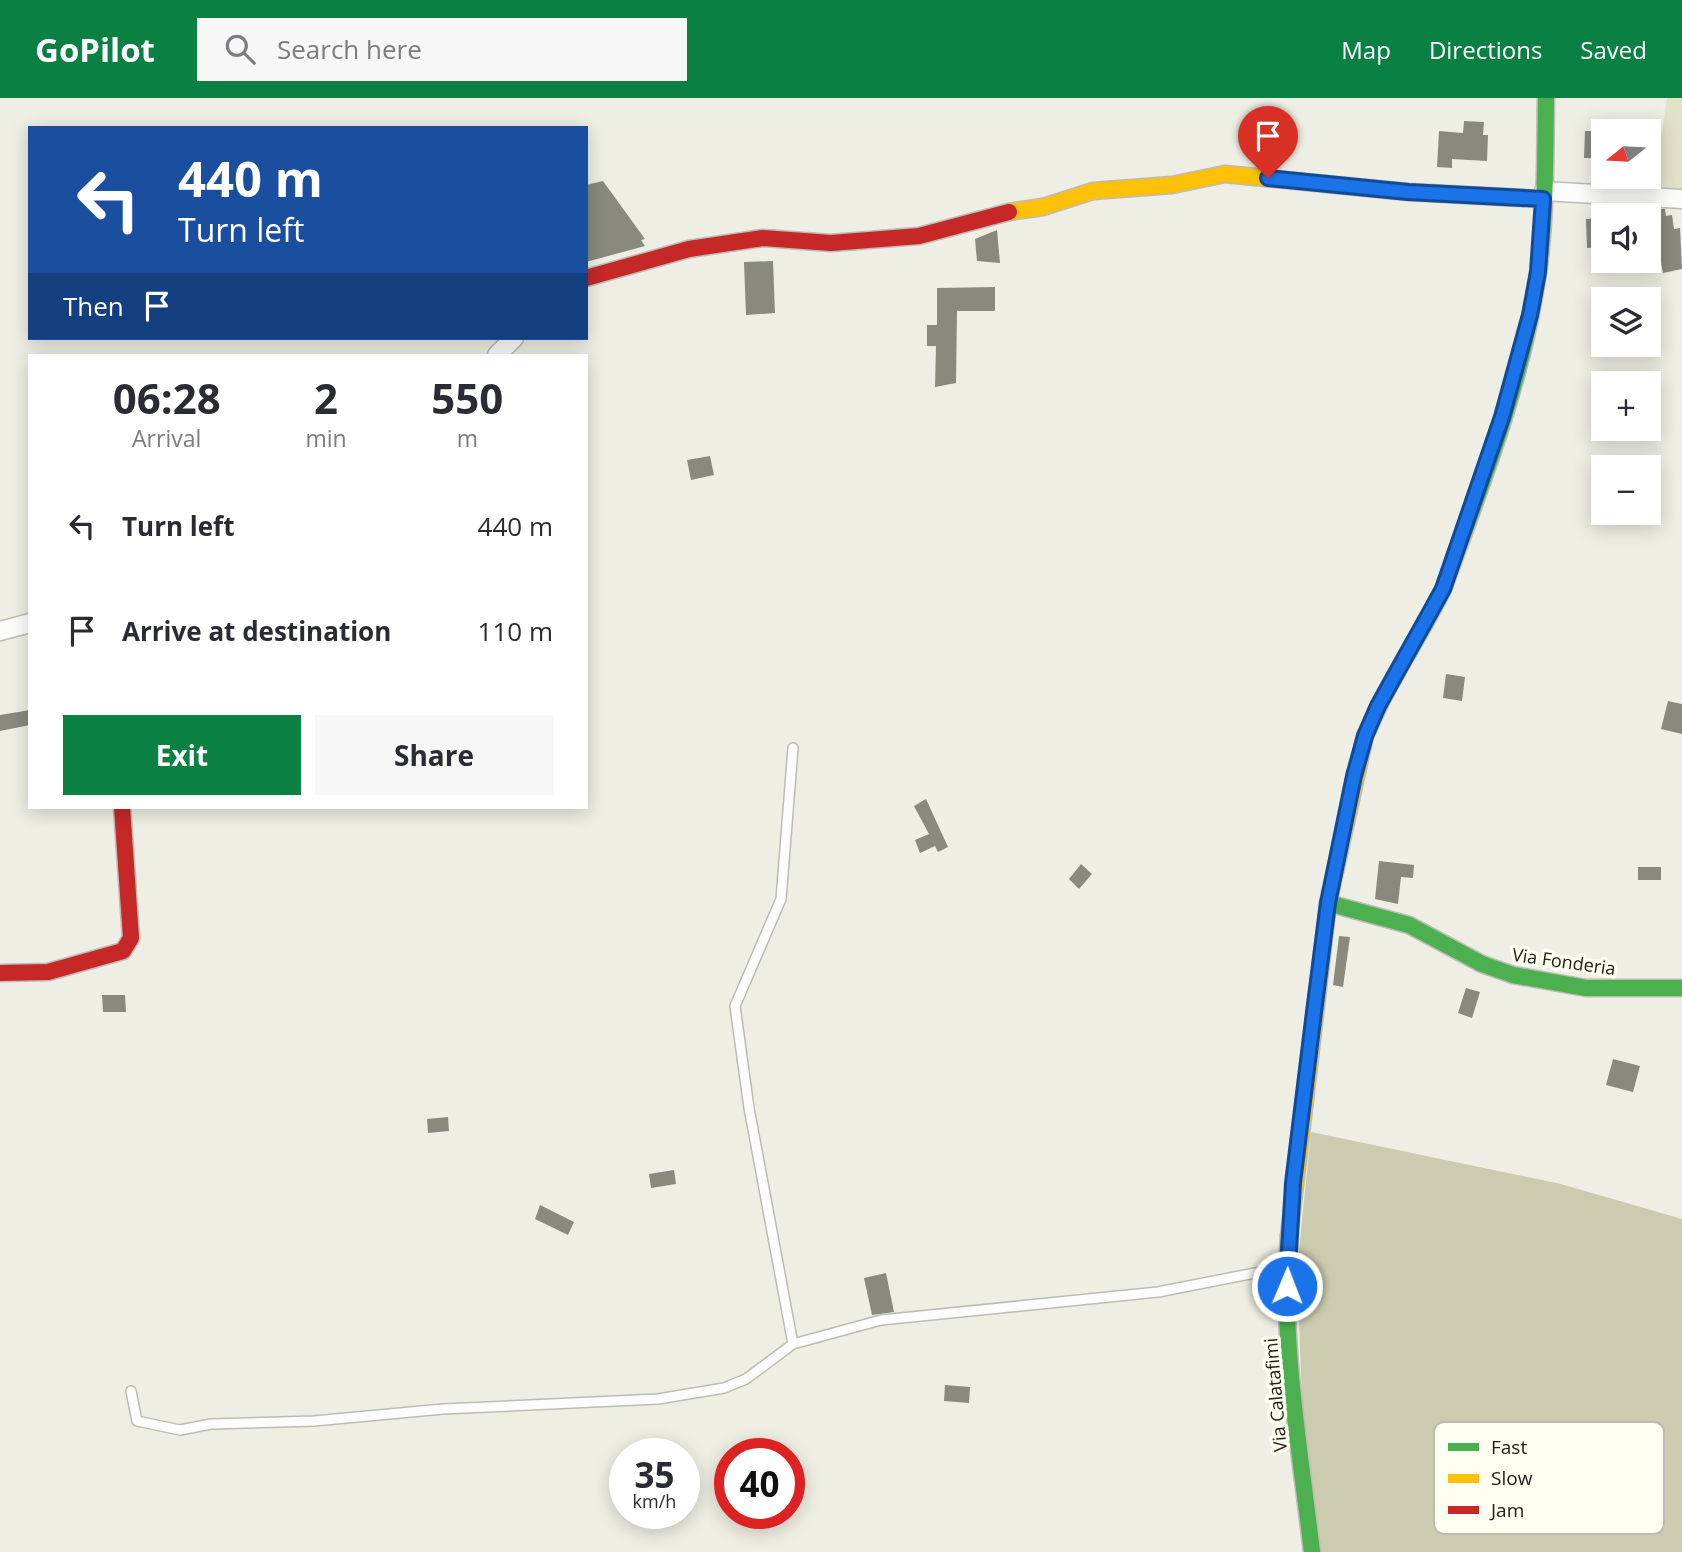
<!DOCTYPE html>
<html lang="en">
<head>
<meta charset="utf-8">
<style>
  :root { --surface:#fff; --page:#f7f7f7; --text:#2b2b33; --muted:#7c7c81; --accent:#0b8043 }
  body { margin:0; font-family:"Open Sans",sans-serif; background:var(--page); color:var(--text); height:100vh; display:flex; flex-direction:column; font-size:26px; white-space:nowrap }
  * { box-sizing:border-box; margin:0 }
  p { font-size:23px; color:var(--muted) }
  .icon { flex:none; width:38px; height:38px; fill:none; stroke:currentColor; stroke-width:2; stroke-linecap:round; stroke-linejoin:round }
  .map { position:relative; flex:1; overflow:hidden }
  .sheet { position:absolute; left:28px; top:256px; width:560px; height:455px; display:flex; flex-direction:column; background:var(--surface); border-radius:0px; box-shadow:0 4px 18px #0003 }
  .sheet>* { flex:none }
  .hud { position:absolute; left:28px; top:28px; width:560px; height:214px; border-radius:0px; box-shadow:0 4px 18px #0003; background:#1a4fa0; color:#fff; overflow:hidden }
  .needle { width:46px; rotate:252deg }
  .fabs { position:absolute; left:1591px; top:21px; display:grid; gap:14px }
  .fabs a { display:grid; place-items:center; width:70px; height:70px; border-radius:0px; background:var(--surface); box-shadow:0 4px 18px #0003; font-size:35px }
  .speed { position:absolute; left:609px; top:1340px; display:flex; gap:14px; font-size:35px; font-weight:700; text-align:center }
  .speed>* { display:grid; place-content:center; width:91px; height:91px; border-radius:50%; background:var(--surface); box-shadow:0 4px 18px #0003; line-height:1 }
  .speed small { font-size:18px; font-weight:400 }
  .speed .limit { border:10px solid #d22; background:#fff; color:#111 }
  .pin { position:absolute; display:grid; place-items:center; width:60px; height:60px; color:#fff; margin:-72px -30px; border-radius:50% 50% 50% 0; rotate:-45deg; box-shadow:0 0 7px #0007 }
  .pin .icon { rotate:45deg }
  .me { position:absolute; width:77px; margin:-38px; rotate:1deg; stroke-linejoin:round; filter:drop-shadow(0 0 5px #0008) }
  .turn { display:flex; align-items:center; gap:24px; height:147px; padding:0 35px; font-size:32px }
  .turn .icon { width:91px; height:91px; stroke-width:2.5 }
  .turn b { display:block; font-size:49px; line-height:60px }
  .then { display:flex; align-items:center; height:66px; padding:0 35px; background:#0003; gap:14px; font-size:26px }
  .eta { display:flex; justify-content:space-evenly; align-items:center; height:119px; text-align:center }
  .eta b { font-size:42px; font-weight:700; line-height:49px }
  .primary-button { display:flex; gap:14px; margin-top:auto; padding:14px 35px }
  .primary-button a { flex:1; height:80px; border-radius:0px; background:var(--accent); color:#fff; font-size:28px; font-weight:700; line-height:80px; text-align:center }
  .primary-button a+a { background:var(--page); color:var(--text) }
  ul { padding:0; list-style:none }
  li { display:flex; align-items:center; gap:21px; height:105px; padding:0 35px }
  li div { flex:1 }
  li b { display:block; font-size:26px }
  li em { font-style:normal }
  header { display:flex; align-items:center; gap:42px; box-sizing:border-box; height:98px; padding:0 35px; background:var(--accent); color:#fff }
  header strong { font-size:33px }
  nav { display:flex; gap:38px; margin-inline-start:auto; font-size:24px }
  .search { width:490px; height:63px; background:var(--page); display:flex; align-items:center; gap:18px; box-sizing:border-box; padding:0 24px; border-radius:0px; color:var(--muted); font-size:26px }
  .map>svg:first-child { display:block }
  .green { fill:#e2e2c8 }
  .forest { fill:#cbccaf }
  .building { fill:#898a7d }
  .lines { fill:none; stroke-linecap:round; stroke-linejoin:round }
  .lane-casing { stroke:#bcbcb5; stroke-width:12 }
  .street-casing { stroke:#bcbcb5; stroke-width:21 }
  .fast-casing { stroke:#bcbcb5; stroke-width:19 }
  .slow-casing { stroke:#bcbcb5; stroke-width:19 }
  .jam-casing { stroke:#bcbcb5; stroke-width:19 }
  .lane { stroke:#fcfcfb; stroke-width:9 }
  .street { stroke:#fcfcfb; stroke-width:18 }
  .fast { stroke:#4caf50; stroke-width:16 }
  .slow { stroke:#ffc107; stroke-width:16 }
  .jam { stroke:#c62828; stroke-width:16 }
  .route-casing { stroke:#114b97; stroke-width:18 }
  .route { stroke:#1a73e8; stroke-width:12 }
  .labels { text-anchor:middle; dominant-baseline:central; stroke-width:7; stroke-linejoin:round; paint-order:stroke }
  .street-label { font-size:18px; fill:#202019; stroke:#fefff0 }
  .key { fill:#fefff0; stroke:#bbbcb0; stroke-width:2 }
  .key-label { font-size:19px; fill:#202019 }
</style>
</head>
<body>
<header>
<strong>GoPilot</strong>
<div class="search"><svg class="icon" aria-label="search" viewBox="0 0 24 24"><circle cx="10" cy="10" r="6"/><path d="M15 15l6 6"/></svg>Search here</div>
<nav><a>Map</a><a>Directions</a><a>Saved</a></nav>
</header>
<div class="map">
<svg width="1682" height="1454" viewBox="0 0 1682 1454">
  <rect width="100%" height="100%" fill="#eeeee4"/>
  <path class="green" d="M1667,0h15v95l-29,-2z"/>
  <path class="forest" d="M1311,1034l250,52 121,35v333h-363l-16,-126 -6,-157z"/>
  <path class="building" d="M1464,23l20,1 -1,13h5l-1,26 -35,-2v9l-15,-1 2,-36 24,2z
    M1585,33h18v27h-19z
    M603,83l42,58 -4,1 4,6 -59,16v-77z
    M1648,110l17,1 1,7 6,-1 2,14 6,-1 2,41 -19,4 -3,-16 -8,1z
    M1603,120v29l-16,1 -1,-29z
    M997,132l3,33 -23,-2 -2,-22z
    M773,163l2,52 -29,2 -2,-53z
    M995,189v24h-38l-1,72 -21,4 1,-41h-9v-21h10v-37z
    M710,358l4,19 -23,5 -4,-20z
    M1446,576l19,3 -3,24 -19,-3z
    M1668,603l14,3v30l-21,-5z
    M30,612v15l-30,6v-16z
    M926,701l22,48 -10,5 -3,-6 -15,7 -5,-13 14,-6 -15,-28z
    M1379,763l35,4 -1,13 -12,-1 -3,27 -23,-5z
    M1081,766l11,10 -13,15 -10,-10z
    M1638,769h23v13h-23z
    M1339,838l11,1 -7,50 -10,-2z
    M1466,890l14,4 -8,26 -14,-5z
    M102,897h23l1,17h-23z
    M1613,961l27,7 -7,26 -27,-7z
    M448,1019l1,14 -21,2 -1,-14z
    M674,1072l2,14 -25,4 -2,-14z
    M540,1107l34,17 -6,13 -33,-16z
    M886,1175l8,39 -22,3 -8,-37z
    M945,1287l25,2 -1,16 -25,-2z"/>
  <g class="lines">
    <defs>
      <path id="lane" d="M793,1246l-44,-236 -14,-102 46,-107 12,-151
        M131,1293l6,30 43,9 31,-6 103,-3 129,-12 215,-10 66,-11 22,-9 47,-35 88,-24 277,-28 127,-25"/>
      <path id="street" d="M1544,93l138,8
        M497,257l17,-17
        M0,533l30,-8"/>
      <path id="fast" d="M1376,614c20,-43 47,-81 67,-123 38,-103 79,-206 95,-316 8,-57 7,-117 8,-175
        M1328,805l81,22 73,39 31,11 73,13h96
        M1289,1138c-9,105 11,212 23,316"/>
      <path id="slow" d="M1009,114l34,-5 50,-16 79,-6 53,-11 183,18 135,7
        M1289,1138l39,-333 37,-167 11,-24"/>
      <path id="jam" d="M586,180l103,-29 74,-11 68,5 88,-7 90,-24
        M0,875l48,-1 75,-21 8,-13 -9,-131"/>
    </defs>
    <use href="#lane" class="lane-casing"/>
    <use href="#street" class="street-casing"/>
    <use href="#fast" class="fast-casing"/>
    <use href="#slow" class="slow-casing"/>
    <use href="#jam" class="jam-casing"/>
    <use href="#lane" class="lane"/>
    <use href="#street" class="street"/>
    <use href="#fast" class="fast"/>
    <use href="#slow" class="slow"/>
    <use href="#jam" class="jam"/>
  </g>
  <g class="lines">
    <defs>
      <path id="route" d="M1268,80l140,14 135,7 -5,73 -8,43 -28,102 -59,172 -65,117 -13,30 -11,40 -26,127 -14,109 -21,171 -6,103"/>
    </defs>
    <use href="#route" class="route-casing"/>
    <use href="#route" class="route"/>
  </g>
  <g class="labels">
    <g class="street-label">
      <text transform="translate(1564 863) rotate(8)">Via Fonderia</text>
      <text transform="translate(1275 1297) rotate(-95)">Via Calatafimi</text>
    </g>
  </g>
  <rect x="1434" y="1324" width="230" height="112" rx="10" class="key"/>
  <rect x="1448" y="1345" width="31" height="8" fill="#4caf50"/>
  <rect x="1448" y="1376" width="31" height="9" fill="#ffc107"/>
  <rect x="1448" y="1408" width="31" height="8" fill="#c62828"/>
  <g class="key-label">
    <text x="1491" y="1356">Fast</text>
    <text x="1491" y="1387">Slow</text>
    <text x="1491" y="1419">Jam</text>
  </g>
</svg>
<div class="fabs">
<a><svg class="needle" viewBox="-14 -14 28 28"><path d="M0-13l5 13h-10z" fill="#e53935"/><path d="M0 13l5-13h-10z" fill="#7c7c81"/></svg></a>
<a><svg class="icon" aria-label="sound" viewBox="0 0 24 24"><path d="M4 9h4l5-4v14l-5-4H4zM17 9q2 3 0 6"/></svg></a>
<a><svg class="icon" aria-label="layers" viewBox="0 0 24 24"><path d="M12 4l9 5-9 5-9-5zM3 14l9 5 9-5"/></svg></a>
<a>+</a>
<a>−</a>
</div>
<div class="speed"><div>35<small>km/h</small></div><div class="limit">40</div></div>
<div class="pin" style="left:1268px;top:80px;background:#d93025"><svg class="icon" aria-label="arrive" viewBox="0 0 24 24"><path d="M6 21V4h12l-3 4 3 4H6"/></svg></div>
<svg class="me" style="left:1287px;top:1188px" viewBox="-20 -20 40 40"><circle r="17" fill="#1a73e8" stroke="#fff" stroke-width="3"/><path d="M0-11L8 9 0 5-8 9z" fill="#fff"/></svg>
<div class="hud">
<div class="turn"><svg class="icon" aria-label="left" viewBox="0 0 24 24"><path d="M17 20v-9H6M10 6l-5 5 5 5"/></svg><div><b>440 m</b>Turn left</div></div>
<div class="then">Then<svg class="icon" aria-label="arrive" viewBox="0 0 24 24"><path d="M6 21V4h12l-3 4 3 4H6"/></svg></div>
</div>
<section class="sheet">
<div class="eta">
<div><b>06:28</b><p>Arrival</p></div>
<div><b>2</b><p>min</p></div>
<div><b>550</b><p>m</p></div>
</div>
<ul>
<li><svg class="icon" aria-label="left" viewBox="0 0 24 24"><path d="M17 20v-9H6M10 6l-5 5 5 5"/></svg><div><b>Turn left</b></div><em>440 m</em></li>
<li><svg class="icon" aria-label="arrive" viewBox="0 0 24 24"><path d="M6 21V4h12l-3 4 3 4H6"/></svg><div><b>Arrive at destination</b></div><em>110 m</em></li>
</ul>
<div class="primary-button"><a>Exit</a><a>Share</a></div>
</section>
</div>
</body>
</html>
